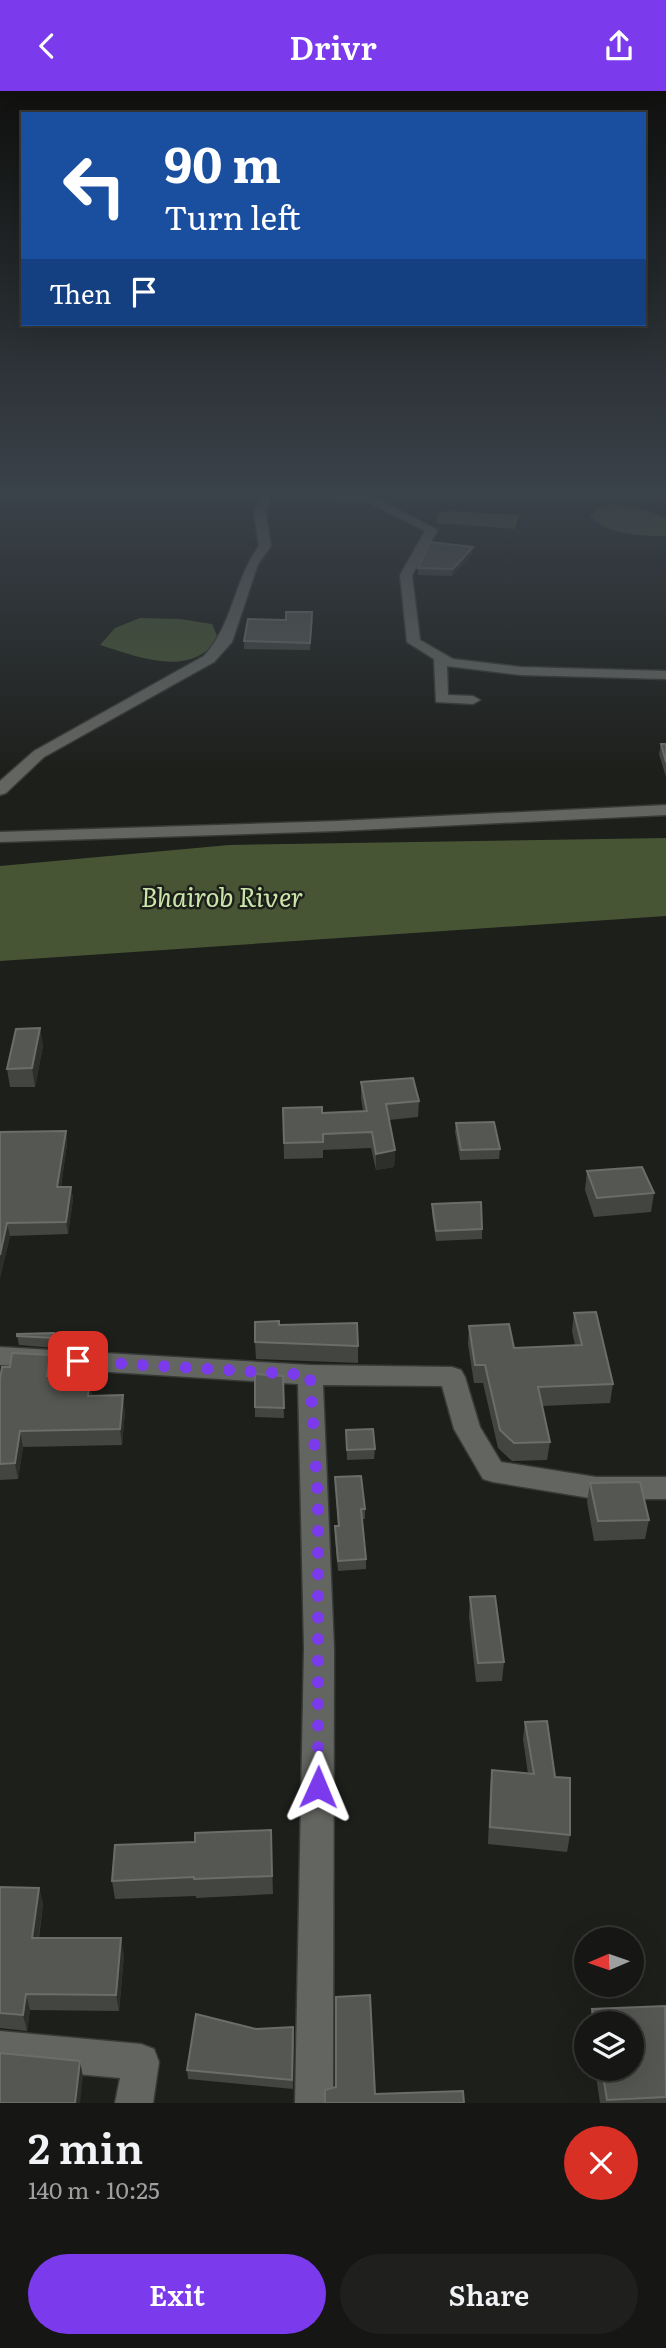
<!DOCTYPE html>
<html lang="en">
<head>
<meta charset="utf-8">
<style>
  :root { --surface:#161714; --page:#1f201d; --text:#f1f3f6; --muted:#9e9fa0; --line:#353634; --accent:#7c3aed }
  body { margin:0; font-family:Literata,serif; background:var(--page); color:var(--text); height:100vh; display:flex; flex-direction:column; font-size:26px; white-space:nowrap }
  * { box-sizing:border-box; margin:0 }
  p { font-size:23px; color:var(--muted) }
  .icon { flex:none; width:38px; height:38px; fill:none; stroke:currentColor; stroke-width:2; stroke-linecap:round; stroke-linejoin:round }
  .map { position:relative; height:2012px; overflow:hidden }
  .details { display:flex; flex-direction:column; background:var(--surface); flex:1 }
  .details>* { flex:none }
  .guide { position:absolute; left:21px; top:21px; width:625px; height:214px; border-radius:0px; box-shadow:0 7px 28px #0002,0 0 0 2px var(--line); background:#1a4fa0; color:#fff; overflow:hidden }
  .needle { width:46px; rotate:268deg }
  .controls { position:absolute; left:574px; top:1836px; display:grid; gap:14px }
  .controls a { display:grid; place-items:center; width:70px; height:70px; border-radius:50%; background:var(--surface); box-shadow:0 7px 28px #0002,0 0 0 2px var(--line); font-size:35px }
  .pin { position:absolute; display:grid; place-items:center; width:60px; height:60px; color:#fff; margin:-30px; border-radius:14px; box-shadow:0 4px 10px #0006 }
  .me { position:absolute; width:77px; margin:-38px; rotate:1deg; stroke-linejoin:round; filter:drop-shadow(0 0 5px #0008) }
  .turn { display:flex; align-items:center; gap:24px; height:147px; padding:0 28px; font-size:32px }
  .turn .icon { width:91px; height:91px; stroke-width:2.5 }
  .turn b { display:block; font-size:49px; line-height:60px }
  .then { display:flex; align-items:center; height:66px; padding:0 28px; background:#0003; gap:14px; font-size:26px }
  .round { display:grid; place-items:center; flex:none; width:74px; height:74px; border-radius:37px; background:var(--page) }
  .summary { display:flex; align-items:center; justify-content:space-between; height:119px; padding:0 28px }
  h1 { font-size:42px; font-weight:600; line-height:52px }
  .cta { display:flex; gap:14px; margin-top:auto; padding:14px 28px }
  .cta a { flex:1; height:80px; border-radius:42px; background:var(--accent); color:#fff; font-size:28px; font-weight:600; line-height:80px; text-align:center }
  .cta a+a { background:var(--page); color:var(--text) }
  header { display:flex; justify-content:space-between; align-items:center; height:91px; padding:0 28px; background:var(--accent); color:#fff; font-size:32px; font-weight:600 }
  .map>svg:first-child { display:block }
  .water { fill:#475534 }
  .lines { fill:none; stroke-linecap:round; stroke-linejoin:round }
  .minor-casing { stroke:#383a37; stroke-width:3 }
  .minor { fill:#636560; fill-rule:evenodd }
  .wall { fill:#424540 }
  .shaded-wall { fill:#2c2f2a }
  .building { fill:#545752; stroke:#6a6d69; stroke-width:2 }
  .route { stroke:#7c3aed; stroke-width:12; stroke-dasharray:0 21.6 }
  .labels { text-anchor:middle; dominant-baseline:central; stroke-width:5; stroke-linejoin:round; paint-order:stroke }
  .water-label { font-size:26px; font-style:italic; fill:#cae5a9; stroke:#1d1f1b }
</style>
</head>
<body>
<header><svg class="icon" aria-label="back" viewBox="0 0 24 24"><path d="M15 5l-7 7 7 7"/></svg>Drivr<svg class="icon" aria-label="share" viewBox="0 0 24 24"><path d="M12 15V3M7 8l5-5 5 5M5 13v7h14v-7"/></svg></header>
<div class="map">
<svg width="666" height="2012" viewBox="0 0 666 2012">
  <rect width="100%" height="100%" fill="#1d1f1b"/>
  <path class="water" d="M612,413l27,4 27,10v18c-25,0 -59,-1 -76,-20l7,-8z
    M449,420l70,4 -4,14 -78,-6v-10z
    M140,527l40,1 32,5 6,14c-27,41 -79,19 -118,7l15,-17z
    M666,747v78l-666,45v-95l229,-21z"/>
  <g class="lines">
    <defs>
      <path id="minor" d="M262,400h11l-7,23 5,32 -13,18 -26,78 -18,20 -170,95 -38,36 -6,2v-14l34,-30 170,-95c29,-31 30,-76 55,-110l-5,-32z
        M346,400h15l77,39 -26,45 8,65 33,19 68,8 145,4v8l-145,-4 -74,-9 1,29 25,1 7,4 -7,4 -37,-2 -2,-43 -27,-17 -7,-67 25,-44z
        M666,714v10l-328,16 -338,11v-10l338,-11z
        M0,1256l310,18 142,2 9,3 4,7 15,50 21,35 95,15h70v22h-70l-103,-17 -10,-3 -29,-50 -12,-43 -119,-1 11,263 -1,455h-38l9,-455 -6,-264 -298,-19z
        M0,1940l141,13 13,5 5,13 -6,41h-38l5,-25 -120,-11z"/>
    </defs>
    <use href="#minor" class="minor-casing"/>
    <use href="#minor" class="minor"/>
  </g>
  <path class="wall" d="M368,400h17l-3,7z
    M608,400h44v1l-1,6 -43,-1z
    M317,404l47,3v6l-47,-3z
    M472,463l-20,22 -34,-1v-7z
    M313,528l-3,31 -66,-1v-8l42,-21z
    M661,653h5v33l-7,-23z
    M40,937l3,18 -8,41h-25l-3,-18z
    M361,991l58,19 -1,16 -29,3 6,30 -1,17 -18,3 -5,-22 -48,2v8l-39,1 -1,-51 39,5 41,-2 -2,-13z
    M456,1032l44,26 -1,10 -39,1 -5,-28z
    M66,1040l1,12 -6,44h10l2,12 -5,35 -58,2 -10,42v-146z
    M587,1080l67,22 -3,19 -57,5 -9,-27z
    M432,1113l50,25v10l-46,2 -4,-27z
    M574,1222l39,71 -3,19 -68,3 8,36 -3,18 -35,1 -14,-13 -15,-65h-9l-6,-39 1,-18 45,22 61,-3 -3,-14z
    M279,1234l79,21v17l-102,-4 -1,-17z
    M54,1242l1,15 -36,-3 -2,-9z
    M50,1264l2,16 -1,5 41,15v5l33,15 -3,34 -99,2 -5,32 -18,1v-101l10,-12z
    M283,1285l1,42 -29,-1v-10z
    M346,1339l29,19 -1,10 -27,1z
    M335,1386l30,32v10h-3l4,40v10l-28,2 -3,-35v-10h3z
    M590,1392l59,37 -4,19 -51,2 -7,-39z
    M470,1506l34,65 -2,19 -26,1 -7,-65z
    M525,1631l30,55 15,58 -3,17 -79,-8 2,-57 2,-17 36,4 -5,-35z
    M271,1739l2,64 -77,4v-2l-81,3 -3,-18 83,-39z
    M0,1796l39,1 4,16 -4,34 85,17 -5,56 -89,-1 -3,21 -27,-3z
    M666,1917v95h-66l-5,-34h37v-46h-43l3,-14z
    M256,1938l38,7 -1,53 -105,-10 -1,-9z"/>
  <path class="shaded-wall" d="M473,456l-1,7 -20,22 1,-7z
    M40,937l3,18 -8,41 -3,-19z
    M66,1040l1,12 -8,57 -2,-13z
    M395,1059l-1,17 -18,3v-16z
    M71,1096l2,12 -5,35 -2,-12z
    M7,1132l3,13 -10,42v-23z
    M50,1264l2,16 -3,21 -2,-16z
    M90,1284l2,16 -2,21 -2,-16z
    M123,1304l2,16 -3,34 -2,-16z
    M20,1340l3,16 -5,32 -3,-16z
    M39,1797l4,16 -7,51 -4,-17z
    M121,1847l3,17 -5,56 -3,-16z
    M26,1903l4,16 -3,21 -4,-16z
    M80,1970l3,16 -3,26h-5z"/>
  <path class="building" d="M320,400h32l12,7 -47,-3z
    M430,451l43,5 -20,22 -35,-1z
    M286,521h26l-2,31 -66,-2 4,-22 38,1z
    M661,653h5v18z
    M40,937l-8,40 -25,1 9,-40z
    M413,987l6,23 -33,3 9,46 -19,4 -4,-22 -49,2v8l-39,1 -1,-35 39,-1v6l45,-2 -6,-29z
    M494,1031l6,27 -39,1 -5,-27z
    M66,1040l-9,56h14l-5,35 -59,1 -7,32v-123z
    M642,1076l12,26 -57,5 -10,-27z
    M481,1111l1,27 -46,2 -4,-27z
    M596,1221l17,72 -75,3 12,55 -36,1 -14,-13 -15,-65h-10l-6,-39 40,-2 5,24 68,-3 -8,-32z
    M279,1230v4l78,-2 1,23 -103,-4v-20z
    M54,1242v5l-37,-2v-2z
    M12,1262l38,2 -3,21 43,-1 -2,21 35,-1 -3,34 -100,2 -5,32 -15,1v-85l2,-12h8z
    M255,1283l28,2 1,32 -29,-1z
    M373,1338l2,20 -28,1 -1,-20z
    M361,1385l4,33h-4l5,50 -28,2 -3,-35h4l-4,-49z
    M640,1391l9,38 -51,1 -8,-38z
    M495,1505l9,66 -26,1 -8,-66z
    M547,1630l8,56 15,1v57l-80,-8 2,-57 42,4 -9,-52z
    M271,1739l1,46 -78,3v-2l-82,4 3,-36 80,-3v-9z
    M0,1796l39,1 -7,50h89l-5,57 -90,-1 -3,21 -23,-2z
    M370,1904l5,99 88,-3 1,12h-139v-13l11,-3v-90z
    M665,1915l1,91 -59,3 -5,-31h30v-46h-38l-2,-14z
    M196,1923l60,15 37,-2 -1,53 -105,-10z
    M0,1962l80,8 -5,42h-75z"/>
  <linearGradient id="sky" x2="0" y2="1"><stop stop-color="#10110f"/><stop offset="0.59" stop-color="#3a424a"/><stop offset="1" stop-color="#3a424a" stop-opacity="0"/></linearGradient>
  <rect width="666" height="682" fill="url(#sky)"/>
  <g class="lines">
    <path class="route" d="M78,1270l232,14 8,125v287"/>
  </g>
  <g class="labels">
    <g class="water-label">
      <text x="222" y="804">Bhairob River</text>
    </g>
  </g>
</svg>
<div class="controls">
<a><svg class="needle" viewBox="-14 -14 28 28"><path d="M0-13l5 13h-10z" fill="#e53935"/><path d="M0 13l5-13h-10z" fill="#9e9fa0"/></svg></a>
<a><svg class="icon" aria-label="layers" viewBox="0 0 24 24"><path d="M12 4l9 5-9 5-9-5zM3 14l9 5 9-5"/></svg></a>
</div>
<div class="pin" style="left:78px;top:1270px;background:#d93025"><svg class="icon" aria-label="arrive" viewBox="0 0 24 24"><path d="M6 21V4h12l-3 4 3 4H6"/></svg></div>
<svg class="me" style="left:318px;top:1696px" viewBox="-20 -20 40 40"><path d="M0-17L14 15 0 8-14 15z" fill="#7c3aed" stroke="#fff" stroke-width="4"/></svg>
<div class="guide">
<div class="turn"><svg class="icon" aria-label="left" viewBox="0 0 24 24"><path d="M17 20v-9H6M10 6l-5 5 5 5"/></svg><div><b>90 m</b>Turn left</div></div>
<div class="then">Then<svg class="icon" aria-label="arrive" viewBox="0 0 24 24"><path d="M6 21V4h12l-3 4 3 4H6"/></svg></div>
</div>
</div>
<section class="details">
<div class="summary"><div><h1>2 min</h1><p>140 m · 10:25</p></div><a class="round" style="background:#d93025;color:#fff"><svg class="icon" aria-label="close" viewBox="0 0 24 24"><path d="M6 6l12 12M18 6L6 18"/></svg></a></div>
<div class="cta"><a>Exit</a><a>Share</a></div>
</section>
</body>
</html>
